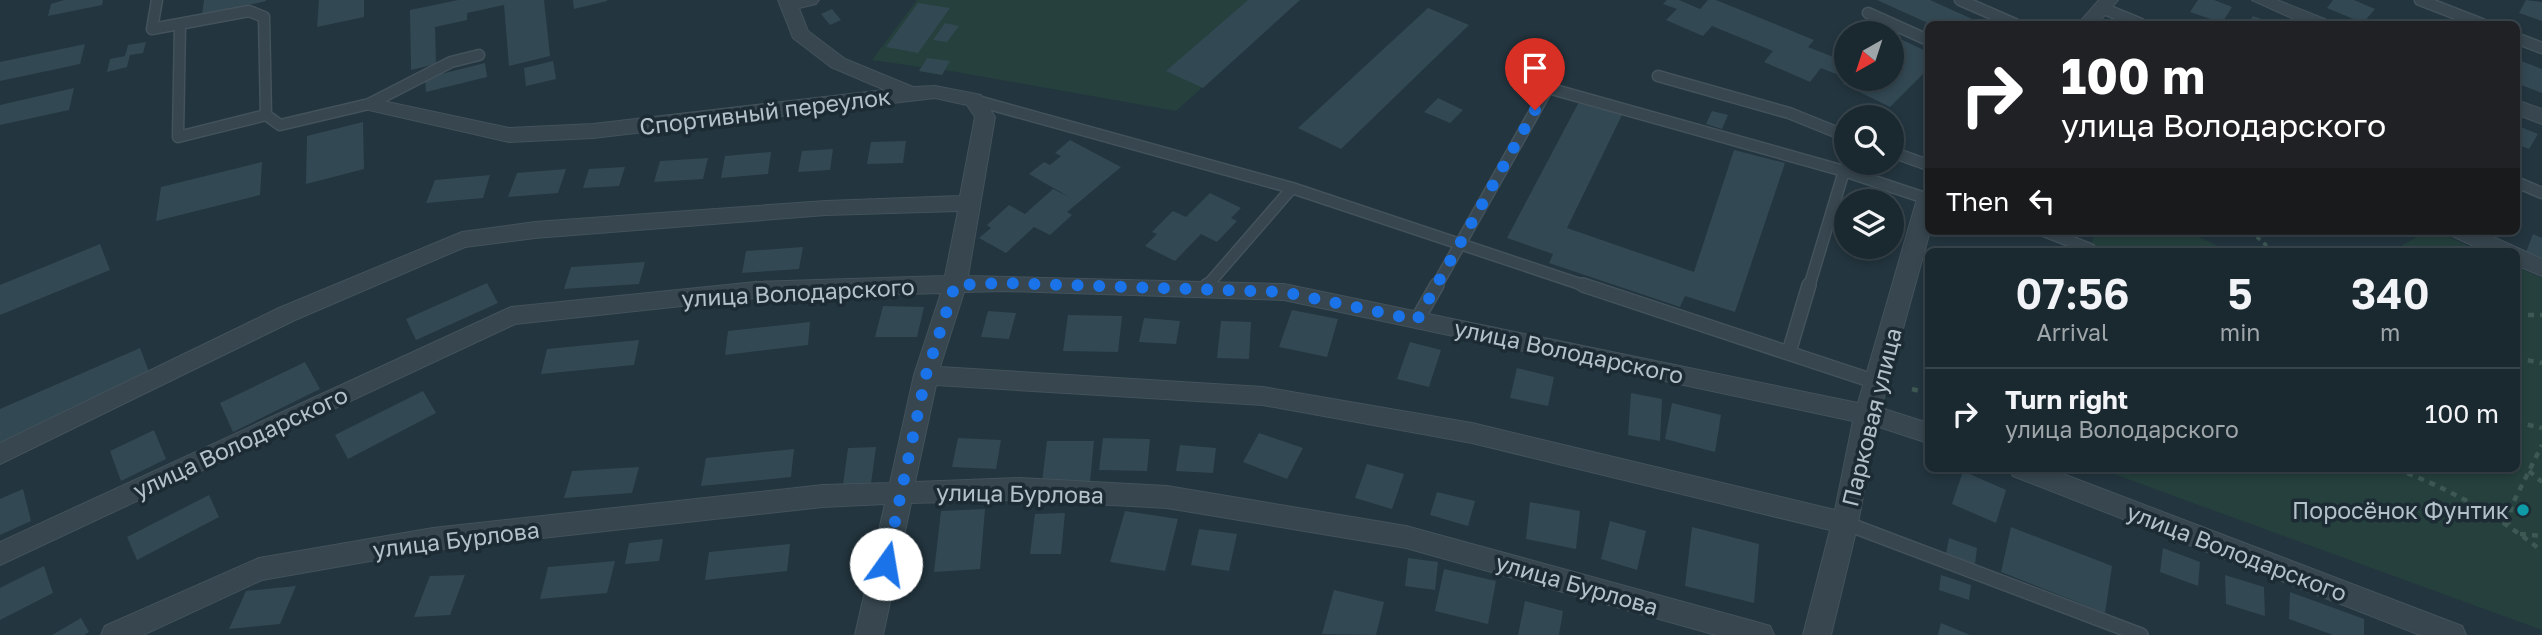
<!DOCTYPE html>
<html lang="en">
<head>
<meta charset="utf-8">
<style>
  :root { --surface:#1a282f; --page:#27343b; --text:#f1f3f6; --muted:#9fa6aa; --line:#38444b }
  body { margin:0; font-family:"Golos Text",sans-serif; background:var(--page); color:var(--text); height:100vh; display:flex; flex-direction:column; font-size:26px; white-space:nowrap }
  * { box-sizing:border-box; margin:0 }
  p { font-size:23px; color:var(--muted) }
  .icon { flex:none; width:38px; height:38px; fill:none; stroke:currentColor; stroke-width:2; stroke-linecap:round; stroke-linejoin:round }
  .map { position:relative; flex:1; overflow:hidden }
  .panel { position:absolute; left:1925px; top:248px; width:595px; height:224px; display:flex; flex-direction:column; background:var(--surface); border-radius:10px; box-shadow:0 4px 10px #0003,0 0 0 2px var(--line) }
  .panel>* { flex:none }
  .top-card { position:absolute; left:1925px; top:21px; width:595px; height:214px; border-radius:10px; box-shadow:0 4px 10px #0003,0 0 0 2px var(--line); background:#202124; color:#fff; overflow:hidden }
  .needle { width:46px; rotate:219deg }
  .controls { position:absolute; left:1834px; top:21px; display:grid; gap:14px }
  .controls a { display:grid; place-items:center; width:70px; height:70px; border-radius:50%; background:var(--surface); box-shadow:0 4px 10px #0003,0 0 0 2px var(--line); font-size:35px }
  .pin { position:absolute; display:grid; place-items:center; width:60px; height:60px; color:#fff; margin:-72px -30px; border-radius:50% 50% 50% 0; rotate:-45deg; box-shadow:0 0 7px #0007 }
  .pin .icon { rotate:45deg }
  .me { position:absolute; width:77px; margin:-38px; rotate:13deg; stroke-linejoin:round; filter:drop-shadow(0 0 5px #0008) }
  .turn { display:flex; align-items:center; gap:24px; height:147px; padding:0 21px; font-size:32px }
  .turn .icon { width:91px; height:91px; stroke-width:2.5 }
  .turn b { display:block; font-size:49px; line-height:60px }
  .then { display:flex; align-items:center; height:66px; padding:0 21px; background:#0003; gap:14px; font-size:26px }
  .eta { display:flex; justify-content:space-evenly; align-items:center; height:119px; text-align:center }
  .eta b { font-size:42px; font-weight:600; line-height:49px }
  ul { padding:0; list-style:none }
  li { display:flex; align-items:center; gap:21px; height:91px; padding:0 21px; border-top:2px solid var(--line) }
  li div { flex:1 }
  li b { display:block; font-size:26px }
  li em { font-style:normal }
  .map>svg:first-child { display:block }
  .green { fill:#25403d }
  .building { fill:#324853 }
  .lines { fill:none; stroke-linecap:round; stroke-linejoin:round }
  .service-far1-casing { stroke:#43525b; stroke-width:13 }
  .service-casing { stroke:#43525b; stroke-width:16 }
  .minor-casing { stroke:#43525b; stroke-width:2 }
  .path-far1 { stroke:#3e5854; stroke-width:3.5; stroke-dasharray:4.5 4.5; stroke-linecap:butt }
  .path { stroke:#3e5854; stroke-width:4.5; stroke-dasharray:6 6; stroke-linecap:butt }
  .service-far1 { stroke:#37464f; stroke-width:10 }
  .service { stroke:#37464f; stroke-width:13 }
  .minor { fill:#37464f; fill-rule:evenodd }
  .route { stroke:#1a73e8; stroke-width:12; stroke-dasharray:0 21.6 }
  .culture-dot { fill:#0f9aa8; stroke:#1c2b34; stroke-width:2.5 }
  .labels { text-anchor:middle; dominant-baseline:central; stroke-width:7; stroke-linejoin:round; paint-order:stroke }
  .street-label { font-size:23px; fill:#b3c1ca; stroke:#1c2b34 }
  .poi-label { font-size:23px; fill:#b3c1ca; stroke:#1c2b34; text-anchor:end }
</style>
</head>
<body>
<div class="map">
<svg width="2542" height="635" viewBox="0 0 2542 635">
  <rect width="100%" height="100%" fill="#23353f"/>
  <path class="green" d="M917,0h383l-124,111 -231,-41 -3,5 -23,-4 2,-4 -49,-7z
    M2095,231h91l45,21h-142z
    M2427,231h8l47,21h-91z
    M2517,267l25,11v352l-442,-161h416z"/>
  <path class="building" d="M64,0h39l-1,5 -54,11 3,-12z
    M204,0h62v1l-64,14z
    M319,0h45v17l-47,10z
    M458,0h86l6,56 -41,10 -5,-61 -37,8v7l-32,7 1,37 -25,6 -1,-60z
    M573,0h34v1l-33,8z
    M1248,0h52l-97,88 -37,-17z
    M1667,0h12l21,9 8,-9h8l98,40 -6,7 38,15v16l-25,-10 -11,14 -46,-20 9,-11 -61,-25 -9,10 -37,-16 11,-11 -14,-5z
    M1877,0h53l49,22 -49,2z
    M2198,0h16l18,7 -10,16 -32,-11z
    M2333,0h21l21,9 -12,14 -36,-15z
    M2526,0l16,2v19l-23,-8z
    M918,3l32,5 -32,45 -32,-6z
    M1428,8l41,17 -128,124 -43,-21z
    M832,9l9,11 -11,5 -9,-11z
    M2253,16l23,8h-28z
    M945,23l14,3 -12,16 -14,-2z
    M1894,36l34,16v17l-38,38 -47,-23 6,-5h43z
    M146,42l-3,11 -13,2 -3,12 -20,5 3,-13 15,-3 3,-11z
    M85,44l-5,20 -80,17v-19z
    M927,58l23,3 -8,14 -23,-4z
    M2516,59l26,10v24l-26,-10z
    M553,61l3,18 -30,7 -2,-18z
    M485,63l2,14 -61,15 -1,-14z
    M74,88l-5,22 -69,15v-20z
    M1438,98l25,12 -13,13 -26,-11z
    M1580,100l42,15 -55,113 127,44 40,-122 51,13 -50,149 -50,-16 -5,11 -131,-44 4,-9 -46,-16z
    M1712,111l16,4 -6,14 -16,-5z
    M363,122l1,47 -58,15 1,-48z
    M2516,125l22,9 -9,15 -13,-5z
    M1070,140l51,27 -54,45 5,3 -22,20 -16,-8 -28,26 -27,-15 12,-10 -4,-3 22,-20 16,9 28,-25 18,9 -42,-24 15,-12 6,3 11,-9 -6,-3z
    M906,141l-3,22 -36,1 4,-22z
    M833,149l-3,21 -32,2 4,-21z
    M771,152l-3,22 -47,4 4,-22z
    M708,158l-5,21 -49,3 6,-21z
    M262,162l-2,33 -104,26 5,-34z
    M625,167l-6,19 -36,2 6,-19z
    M566,169l-8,24 -50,4 9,-24z
    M490,175l-7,23 -57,5 9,-23z
    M1210,193l31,15 -10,10 6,3 -20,21 -16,-8 -26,27 -30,-15 12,-12 -5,-2 21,-21 13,6z
    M2533,234l9,4v23l-17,-6z
    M100,244l10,26 -110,45v-30z
    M803,247l-4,22 -57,4 4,-22z
    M645,262l-6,22 -75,5 7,-22z
    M487,283l11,20 -82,37 -10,-21z
    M883,306l41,1 -7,30h-42z
    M1292,310l46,9 -11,38 -48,-10z
    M988,311l28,2 -7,26 -28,-2z
    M1068,315l54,1 -4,36 -55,-1z
    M1144,318l36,3 -4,23 -37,-2z
    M1221,321l30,1 -2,37 -32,-1z
    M810,322l-2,23 -83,10 3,-24z
    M639,340l-5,25 -93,9 6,-25z
    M1410,342l31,8 -12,37 -32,-8z
    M140,348l11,29 -151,67v-35z
    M305,362l15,27 -87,43 -13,-29z
    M1517,368l37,9 -6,29 -38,-8z
    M423,391l13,22 -88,46 -13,-24z
    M1631,393l31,6 -2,42 -32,-6z
    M1672,403l49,12 -6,37 -50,-13z
    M154,430l12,29 -45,22 -11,-30z
    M1259,433l44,15 -16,31 -44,-17z
    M958,438l43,2 -5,29 -44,-2z
    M1103,438l47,1 -3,32 -48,-1z
    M1047,441h47l-4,41h-48z
    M1180,445l36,3 -3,25 -37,-2z
    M876,447l-5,37 -28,1 5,-37z
    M794,449l-3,28 -90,9 5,-28z
    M1367,464l37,10 -12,35 -37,-11z
    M639,467l-7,26 -68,5 8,-27z
    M1963,471l43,19 -10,33 -44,-19z
    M23,489l8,32 -31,14v-36z
    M1437,492l38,9 -7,25 -38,-11z
    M209,495l10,22 -82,43 -10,-23z
    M1530,502l50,9 -4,38 -50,-10z
    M985,509l-5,60 -46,3 7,-61z
    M1125,511l53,8 -13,52 -55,-9z
    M1065,513l-4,41h-31l5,-40z
    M1610,521l36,10 -9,39 -36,-11z
    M1692,527l67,17 -5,59 -69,-17z
    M2011,527l101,39 -7,47 -104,-41z
    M1199,529l38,5 -8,37 -38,-6z
    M1949,538l28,10 -2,17 -29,-11z
    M663,539l-4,22 -34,3 4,-21z
    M790,544l-3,27 -82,9 4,-28z
    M2163,548l37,14 -2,24 -38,-14z
    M1408,558l30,4 -3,28 -30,-4z
    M615,561l-8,32 -67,6 8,-32z
    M44,566l9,27 -53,27v-32z
    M1444,569l52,12 -8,43 -53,-13z
    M465,575l-15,40 -36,2 16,-41z
    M1941,575l30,10 -2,15 -30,-10z
    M2225,575l39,12 1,29 -39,-12z
    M296,586l-16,38 -51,5 17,-38z
    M1334,590l50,12 -8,33 -54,-1z
    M2290,592l74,27v16h-31l-44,-16z
    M1525,601l38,10 -4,24h-41z
    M81,618l8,14 -5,3h-32z
    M1941,623l29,12h-32z"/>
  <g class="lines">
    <defs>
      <path id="service-far1" d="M157,0l-5,29 97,-18 15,6 2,98 14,10 89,-21 82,-42 28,-7
        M1960,0l55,24
        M2420,0l62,24
        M2102,8l39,16
        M1868,13l60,27
        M180,24l-2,113 88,-22
        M2516,38l26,10
        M1658,76l131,37 57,23
        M974,100l318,88 297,99
        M1892,152l36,13
        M1844,171l84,28
        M2516,182l26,11
        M2044,231l46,18
        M1206,287l86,-99
        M1436,287l112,-199 296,83 -35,116"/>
      <path id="service" d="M1583,285l293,97
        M1204,289l4,-4
        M1417,320l20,-35
        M1789,352l20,-67
        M1845,523l296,112"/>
      <path id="minor" d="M778,0h41l-3,4 -17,4 9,23 37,28 68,28 22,-1 46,9 14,22 -27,159 316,8 574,119 59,-204 4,-5 7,-2 2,39 -49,177 47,15v20l-52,-17 -18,97 -27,112h-28l27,-105 -358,-87 -209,-38 -327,-20 -21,97 105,-4 147,8 239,40 354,97 10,3 4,9h-58l-310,-87 -239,-40 -147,-8 -109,3 -28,132h-28l30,-131 -62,3 -390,43 -171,30 -119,55h-42l4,-9 154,-68 174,-30 390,-43 67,-2 24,-108 27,-82 -185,5 -241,26 -515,241v-23l511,-235 245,-25 189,-6 13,-65 -132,4 -291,23 -70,9 -170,73 -295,144v-21l279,-135 183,-76 73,-10 291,-21 134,-5 15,-79 -8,-12 -32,-7 -342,40 -84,4 -140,-32 -10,-6 10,-6 140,30 84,-4 292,-34 -54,-23 -38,-29zM1005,291l279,9 569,121 -18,89 -363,-87 -209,-36 -323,-20 24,-75z
        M2099,0h19l-21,24h-19z
        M2252,0h25l50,20 2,4h-24z
        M2516,100l26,9v15l-26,-10z
        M2449,231h31l62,28v17l-26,-11v-13h-29l-35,-16z
        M2010,469h40l412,157 4,9h-46l-407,-159z"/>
    </defs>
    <use href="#service-far1" class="service-far1-casing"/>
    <use href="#service" class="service-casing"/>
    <use href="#minor" class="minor-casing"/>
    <path class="path-far1" d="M2250,231l24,21"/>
    <path class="path" d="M2516,315h26
      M2516,358l26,5
      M1912,389l16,4
      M2516,422l26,6
      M2396,469c53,19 102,47 146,82
      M2529,471l13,11
      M2508,524l4,-19 30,-60
      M2520,534l22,2"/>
    <use href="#service-far1" class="service-far1"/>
    <use href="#service" class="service"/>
    <use href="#minor" class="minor"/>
  </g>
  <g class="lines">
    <path class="route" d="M886,564l40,-189 29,-90 50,-2 279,9 133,28 118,-210"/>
  </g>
  <circle class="culture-dot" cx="2523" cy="510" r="7"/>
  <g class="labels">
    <g class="street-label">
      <text transform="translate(765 111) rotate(-7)">Спортивный переулок</text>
      <text transform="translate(798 292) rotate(-3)">улица Володарского</text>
      <text transform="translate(1569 351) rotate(12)">улица Володарского</text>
      <text transform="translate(1871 417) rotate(-76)">Парковая улица</text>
      <text transform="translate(240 442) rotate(-25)">улица Володарского</text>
      <text transform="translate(1020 493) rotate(1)">улица Бурлова</text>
      <text transform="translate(456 539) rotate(-7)">улица Бурлова</text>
      <text transform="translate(2237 552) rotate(21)">улица Володарского</text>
      <text transform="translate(1577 584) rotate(16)">улица Бурлова</text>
    </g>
    <g class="poi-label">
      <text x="2509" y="510">Поросёнок Фунтик</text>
    </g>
  </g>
</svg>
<div class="controls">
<a><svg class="needle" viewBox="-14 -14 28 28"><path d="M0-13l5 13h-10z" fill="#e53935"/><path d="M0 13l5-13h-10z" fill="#9fa6aa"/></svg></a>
<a><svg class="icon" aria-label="search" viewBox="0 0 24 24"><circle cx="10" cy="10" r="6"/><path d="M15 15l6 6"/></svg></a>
<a><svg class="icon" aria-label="layers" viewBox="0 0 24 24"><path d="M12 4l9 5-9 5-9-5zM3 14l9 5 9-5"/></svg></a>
</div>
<div class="pin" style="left:1535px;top:110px;background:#d93025"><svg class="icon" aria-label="arrive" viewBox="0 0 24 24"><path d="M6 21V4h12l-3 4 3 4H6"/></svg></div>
<svg class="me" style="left:886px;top:564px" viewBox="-20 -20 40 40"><circle r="19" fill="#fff"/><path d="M0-13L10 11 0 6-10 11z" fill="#1a73e8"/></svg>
<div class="top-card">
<div class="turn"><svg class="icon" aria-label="right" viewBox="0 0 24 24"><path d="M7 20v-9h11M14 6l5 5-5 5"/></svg><div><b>100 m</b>улица Володарского</div></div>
<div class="then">Then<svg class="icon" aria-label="left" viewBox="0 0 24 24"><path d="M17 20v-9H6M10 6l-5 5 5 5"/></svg></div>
</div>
<section class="panel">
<div class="eta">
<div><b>07:56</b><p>Arrival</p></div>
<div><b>5</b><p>min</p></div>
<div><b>340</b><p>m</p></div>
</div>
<ul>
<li><svg class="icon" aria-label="right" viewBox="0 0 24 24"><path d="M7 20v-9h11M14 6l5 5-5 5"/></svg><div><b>Turn right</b><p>улица Володарского</p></div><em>100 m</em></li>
</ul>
</section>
</div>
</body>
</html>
